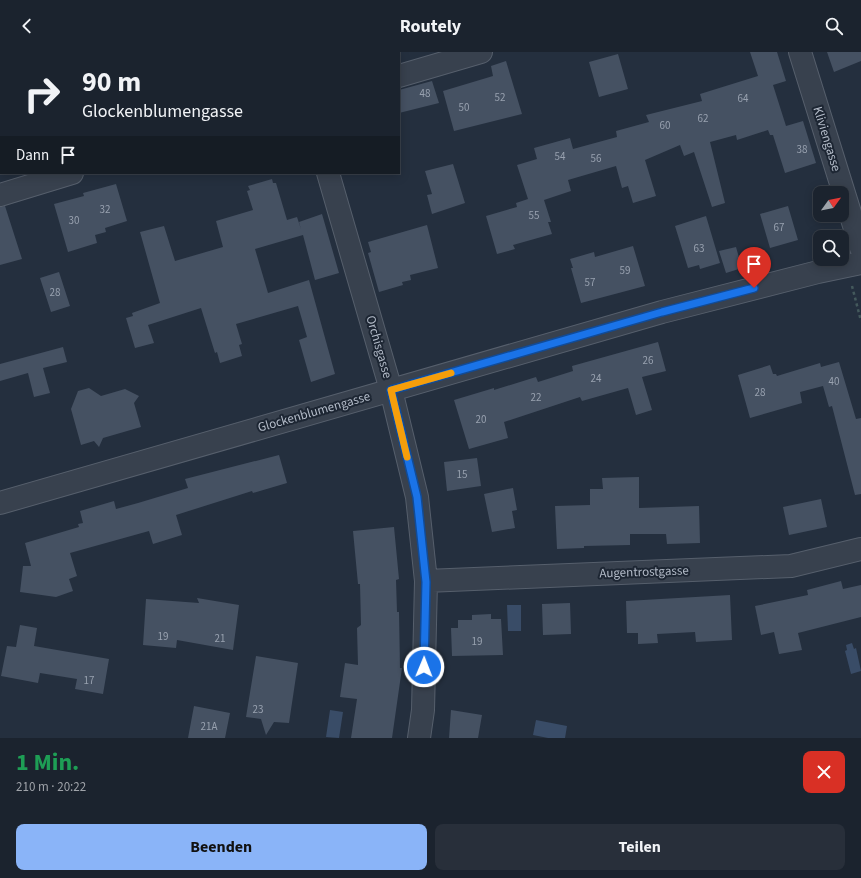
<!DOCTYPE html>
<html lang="de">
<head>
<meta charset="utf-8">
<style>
  :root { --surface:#1b232e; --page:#282f3a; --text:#f1f3f6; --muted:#a0a4aa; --line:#39404a; --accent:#8ab4f8 }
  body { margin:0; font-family:"Source Sans 3",sans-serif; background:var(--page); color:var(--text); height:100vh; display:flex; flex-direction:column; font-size:15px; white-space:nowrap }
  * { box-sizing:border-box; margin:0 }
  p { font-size:13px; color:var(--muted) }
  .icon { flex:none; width:22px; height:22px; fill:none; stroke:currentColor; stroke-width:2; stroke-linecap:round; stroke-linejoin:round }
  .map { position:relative; height:686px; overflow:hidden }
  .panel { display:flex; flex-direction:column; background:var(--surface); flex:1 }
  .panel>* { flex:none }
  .hud { position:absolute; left:0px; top:0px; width:400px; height:122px; box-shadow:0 2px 10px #0003,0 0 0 1px var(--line); background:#1b232e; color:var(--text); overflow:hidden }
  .needle { width:26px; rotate:57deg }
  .controls { position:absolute; left:813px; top:134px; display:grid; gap:8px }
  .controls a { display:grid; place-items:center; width:36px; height:36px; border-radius:8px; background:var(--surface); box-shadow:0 2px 10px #0003,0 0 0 1px var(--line); font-size:20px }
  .pin { position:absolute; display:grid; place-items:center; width:34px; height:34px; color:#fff; margin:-41px -17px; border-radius:50% 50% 50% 0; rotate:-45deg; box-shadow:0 0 4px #0007 }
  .pin .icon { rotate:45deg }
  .me { position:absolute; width:44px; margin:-22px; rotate:1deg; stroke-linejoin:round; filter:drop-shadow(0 0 3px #0008) }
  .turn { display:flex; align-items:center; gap:14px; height:84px; padding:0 16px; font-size:18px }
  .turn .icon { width:52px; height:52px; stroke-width:2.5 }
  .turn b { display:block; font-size:28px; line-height:34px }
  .then { display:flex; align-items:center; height:38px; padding:0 16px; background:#0003; gap:8px; font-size:15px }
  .round { display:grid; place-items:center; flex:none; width:42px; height:42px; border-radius:8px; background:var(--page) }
  .headline { display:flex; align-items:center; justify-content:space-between; height:68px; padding:0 16px }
  h1 { font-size:24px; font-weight:700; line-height:30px; color:#1e9e55 }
  .button { display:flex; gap:8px; margin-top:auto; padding:8px 16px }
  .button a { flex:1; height:46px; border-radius:8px; background:var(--accent); color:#111; font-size:16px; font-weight:700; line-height:46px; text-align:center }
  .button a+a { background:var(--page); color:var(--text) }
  header { display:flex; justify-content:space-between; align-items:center; height:52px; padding:0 16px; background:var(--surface); font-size:18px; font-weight:700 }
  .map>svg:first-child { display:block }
  .water { fill:#394c67 }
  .building { fill:#455162 }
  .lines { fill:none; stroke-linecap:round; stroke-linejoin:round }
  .minor-casing { stroke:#565f6c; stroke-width:24 }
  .path { stroke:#44595c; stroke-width:2.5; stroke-dasharray:3 3; stroke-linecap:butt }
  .minor { stroke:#38414e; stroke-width:22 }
  .route-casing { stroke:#114b97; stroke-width:10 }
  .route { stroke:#1a73e8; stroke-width:7 }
  .slow { stroke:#f59e0b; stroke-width:7 }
  .labels { text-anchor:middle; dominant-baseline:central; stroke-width:4; stroke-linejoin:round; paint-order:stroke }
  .number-label { font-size:11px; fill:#98a1af }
  .street-label { font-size:13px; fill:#b4bcc9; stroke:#1d2633 }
</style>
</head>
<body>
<header><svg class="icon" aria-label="back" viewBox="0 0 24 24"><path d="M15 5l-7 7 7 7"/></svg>Routely<svg class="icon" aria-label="search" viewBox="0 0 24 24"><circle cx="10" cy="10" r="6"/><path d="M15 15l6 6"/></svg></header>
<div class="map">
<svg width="861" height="686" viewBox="0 0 861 686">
  <rect width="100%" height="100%" fill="#242f3e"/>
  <path class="water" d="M507,553h14v26h-13z
    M852,591l2,6 2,-1 5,23 -10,3 -6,-23 2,-1 -1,-5z
    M330,658l13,2 -4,26 -13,-1z
    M536,668l31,6 -2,12h-17l-15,-3z"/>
  <path class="building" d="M750,0h27l9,29 -13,4 13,41 17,-5 13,42 -31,10 -12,-38h-3l-2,-5 -31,10 -1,-5 -26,7 15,61 -13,4 -18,-55 -10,4 -4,-11 -35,15 11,36 -23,7 -5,-17 -6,2 -6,-22 -48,14 3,11 -27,9 7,22h-3l4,12 -39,11 2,4 -18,5 -11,-38 31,-9 -1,-4 12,-4 -11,-34 20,-6 -3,-11 36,-10 3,11 44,-12 -1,-6 33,-9 -3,-7 56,-14 -2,-7 58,-18z
    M827,0h34v9l-27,11z
    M618,2l10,35 -29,8 -10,-35z
    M506,9l16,53 -68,17 -11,-40 50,-15 -2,-10z
    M432,29l7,22 -40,10v-23z
    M453,112l12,39 -33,11 -5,-19 5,-1 -7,-23z
    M272,127l1,4h3l11,37 10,-3 4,12 -2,-7 23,-8 17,59 -24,7 -12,-45 -48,14 13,44 41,-13 26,94 -24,8 -12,-42 8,-3 -9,-31 -62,18 6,20 -3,1 3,11 -22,7 -3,-11 -2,1 -14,-45 -53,17 6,18 -19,5 -9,-30 7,-2 -1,-3 28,-10 -20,-71 24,-6 11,35 48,-14 -7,-26 37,-11 -6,-19 3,-1 -2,-4z
    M116,132l11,37 -22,7 1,4 -11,3 2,8 -29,9 -14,-48 30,-8 -1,-3z
    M5,154l17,53 -22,6v-58z
    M788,154l10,34 -28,8 -10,-34z
    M706,164l14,47 -20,6 -1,-4 -11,3 -13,-42z
    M427,173l11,43 -28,7 1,5 -9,2 1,3 -24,7 -11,-39 3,-1 -3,-10z
    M633,194l12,40 -64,17 -10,-35h2l-3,-9 24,-7 1,5z
    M736,195l6,21 -16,5 -7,-22z
    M59,220l11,34 -19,6 -11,-34z
    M658,290l8,29 -24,6 10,33 -16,5 -8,-27 -46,13 -2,-4 -76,25 4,16 -39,11 -15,-49 40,-12v2l42,-13 2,5 35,-11 -1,-5z
    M63,295l4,15 -24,6 7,25 -16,4 -6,-24 -28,8v-17z
    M839,310l17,57 5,-1v76l-6,1 -23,-89 -3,1 -6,-21 -23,6 2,11 -52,15 -12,-43 32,-10 3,9h3l1,2 43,-13 1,4z
    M89,336l12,8 24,-7 14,7 -5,7 7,24 -38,11 -4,9 -5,-6 -13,4 -10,-36 7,-18z
    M279,403l8,28 -34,10 -1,-2 -76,24 6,20 -29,9 -4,-13 -79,22 7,23 -8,3 4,12 -17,6 -36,-5 3,-26h8l-6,-23 54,-16 -1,-3 5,-1 -3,-12 34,-10 2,8 22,-6 50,-15 -3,-9z
    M477,406l4,28 -34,5 -3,-29z
    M639,425v31l60,-2 1,37 -33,1 -1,-10h-36v11l-46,1v2l-27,1 -2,-43 35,-1v-16h13l-1,-11z
    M513,436l4,22 -5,1 3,17 -23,4 -8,-38z
    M821,447l6,28 -38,8 -6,-28z
    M394,475l5,52 -3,1 1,32h2l1,56h2l-10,70h-41l6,-39 -17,-2 5,-34 13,2 -1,-37 4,-3 -1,-41h-2l-5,-53z
    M841,529l2,8 18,-4v32l-63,16 4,17 -23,4 -5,-22 -13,3 -6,-29 53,-11 -1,-5z
    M730,543l2,45 -36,2 -1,-10 -38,2 1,9 -20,1v-11h-11l-1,-32z
    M197,546l42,7 -6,45 -56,-10 -1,8 -33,-3 3,-46 53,4z
    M570,551l1,31 -28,1 -1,-31z
    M491,562v5h10l2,36 -51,1 -1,-28h7v-8h14v-5z
    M20,573l17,3 -3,18 75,13 -6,35 -28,-5 2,-10 -37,-6 -2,10 -37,-7 6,-30 9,1z
    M256,604l42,7 -9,60 -15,-1 -8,13 -5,-16 -15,-2z
    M194,654l36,7 -5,25h-37z
    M451,658l31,5 -4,23h-29z"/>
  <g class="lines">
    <defs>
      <path id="minor" d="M293,0v1
        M800,0l61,196
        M399,24l82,-24
        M328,121l63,217 26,107 9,84 -3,129 -4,28
        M0,143l72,-22
        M0,451l662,-191 156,-40 43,-9
        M426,529l365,-15 70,-17"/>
    </defs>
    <use href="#minor" class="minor-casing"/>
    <path class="path" d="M852,234l9,35"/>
    <use href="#minor" class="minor"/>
  </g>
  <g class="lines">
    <defs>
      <path id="route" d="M424,615l2,-85 -9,-85 -26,-107 271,-78 92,-24"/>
    </defs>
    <use href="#route" class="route-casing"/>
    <use href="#route" class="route"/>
    <path class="slow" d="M407,405l-16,-67 60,-17"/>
  </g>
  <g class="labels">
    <g class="number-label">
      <text x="425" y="41">48</text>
      <text x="500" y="45">52</text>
      <text x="743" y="46">64</text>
      <text x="464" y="55">50</text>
      <text x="703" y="66">62</text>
      <text x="665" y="73">60</text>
      <text x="802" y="97">38</text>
      <text x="560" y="104">54</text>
      <text x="596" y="106">56</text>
      <text x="105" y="157">32</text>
      <text x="534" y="163">55</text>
      <text x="74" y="168">30</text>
      <text x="779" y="175">67</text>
      <text x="699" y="196">63</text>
      <text x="625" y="218">59</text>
      <text x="590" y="230">57</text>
      <text x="55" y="240">28</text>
      <text x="648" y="308">26</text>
      <text x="596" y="326">24</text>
      <text x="834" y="329">40</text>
      <text x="760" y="340">28</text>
      <text x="536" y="345">22</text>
      <text x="481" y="367">20</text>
      <text x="462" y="422">15</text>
      <text x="163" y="584">19</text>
      <text x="220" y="586">21</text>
      <text x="477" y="589">19</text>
      <text x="89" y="628">17</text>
      <text x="258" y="657">23</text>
      <text x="209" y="674">21A</text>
    </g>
    <g class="street-label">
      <text transform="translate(827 87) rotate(73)">Kliviengasse</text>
      <text transform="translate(379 295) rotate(74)">Orchisgasse</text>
      <text transform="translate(314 360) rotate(-16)">Glockenblumengasse</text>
      <text transform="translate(644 520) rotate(-2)">Augentrostgasse</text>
    </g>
  </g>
</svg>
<div class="controls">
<a><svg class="needle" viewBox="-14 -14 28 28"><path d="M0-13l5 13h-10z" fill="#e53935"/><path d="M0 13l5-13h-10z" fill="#a0a4aa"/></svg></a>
<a><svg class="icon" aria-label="search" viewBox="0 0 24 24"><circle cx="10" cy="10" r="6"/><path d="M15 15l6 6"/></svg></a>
</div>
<div class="pin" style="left:754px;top:236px;background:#d93025"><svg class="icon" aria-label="arrive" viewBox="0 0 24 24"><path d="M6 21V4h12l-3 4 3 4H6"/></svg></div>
<svg class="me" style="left:424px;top:615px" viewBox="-20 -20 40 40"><circle r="17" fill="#1a73e8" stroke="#fff" stroke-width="3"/><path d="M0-11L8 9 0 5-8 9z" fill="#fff"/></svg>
<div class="hud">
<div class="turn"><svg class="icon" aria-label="right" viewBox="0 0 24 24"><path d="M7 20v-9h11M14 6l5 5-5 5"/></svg><div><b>90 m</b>Glockenblumengasse</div></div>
<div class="then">Dann<svg class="icon" aria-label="arrive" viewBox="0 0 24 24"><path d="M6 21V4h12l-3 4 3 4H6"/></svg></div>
</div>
</div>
<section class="panel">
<div class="headline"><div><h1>1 Min.</h1><p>210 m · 20:22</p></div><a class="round" style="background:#d93025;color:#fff"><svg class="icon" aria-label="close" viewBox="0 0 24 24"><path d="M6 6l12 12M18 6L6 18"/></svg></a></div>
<div class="button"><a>Beenden</a><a>Teilen</a></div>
</section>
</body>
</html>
